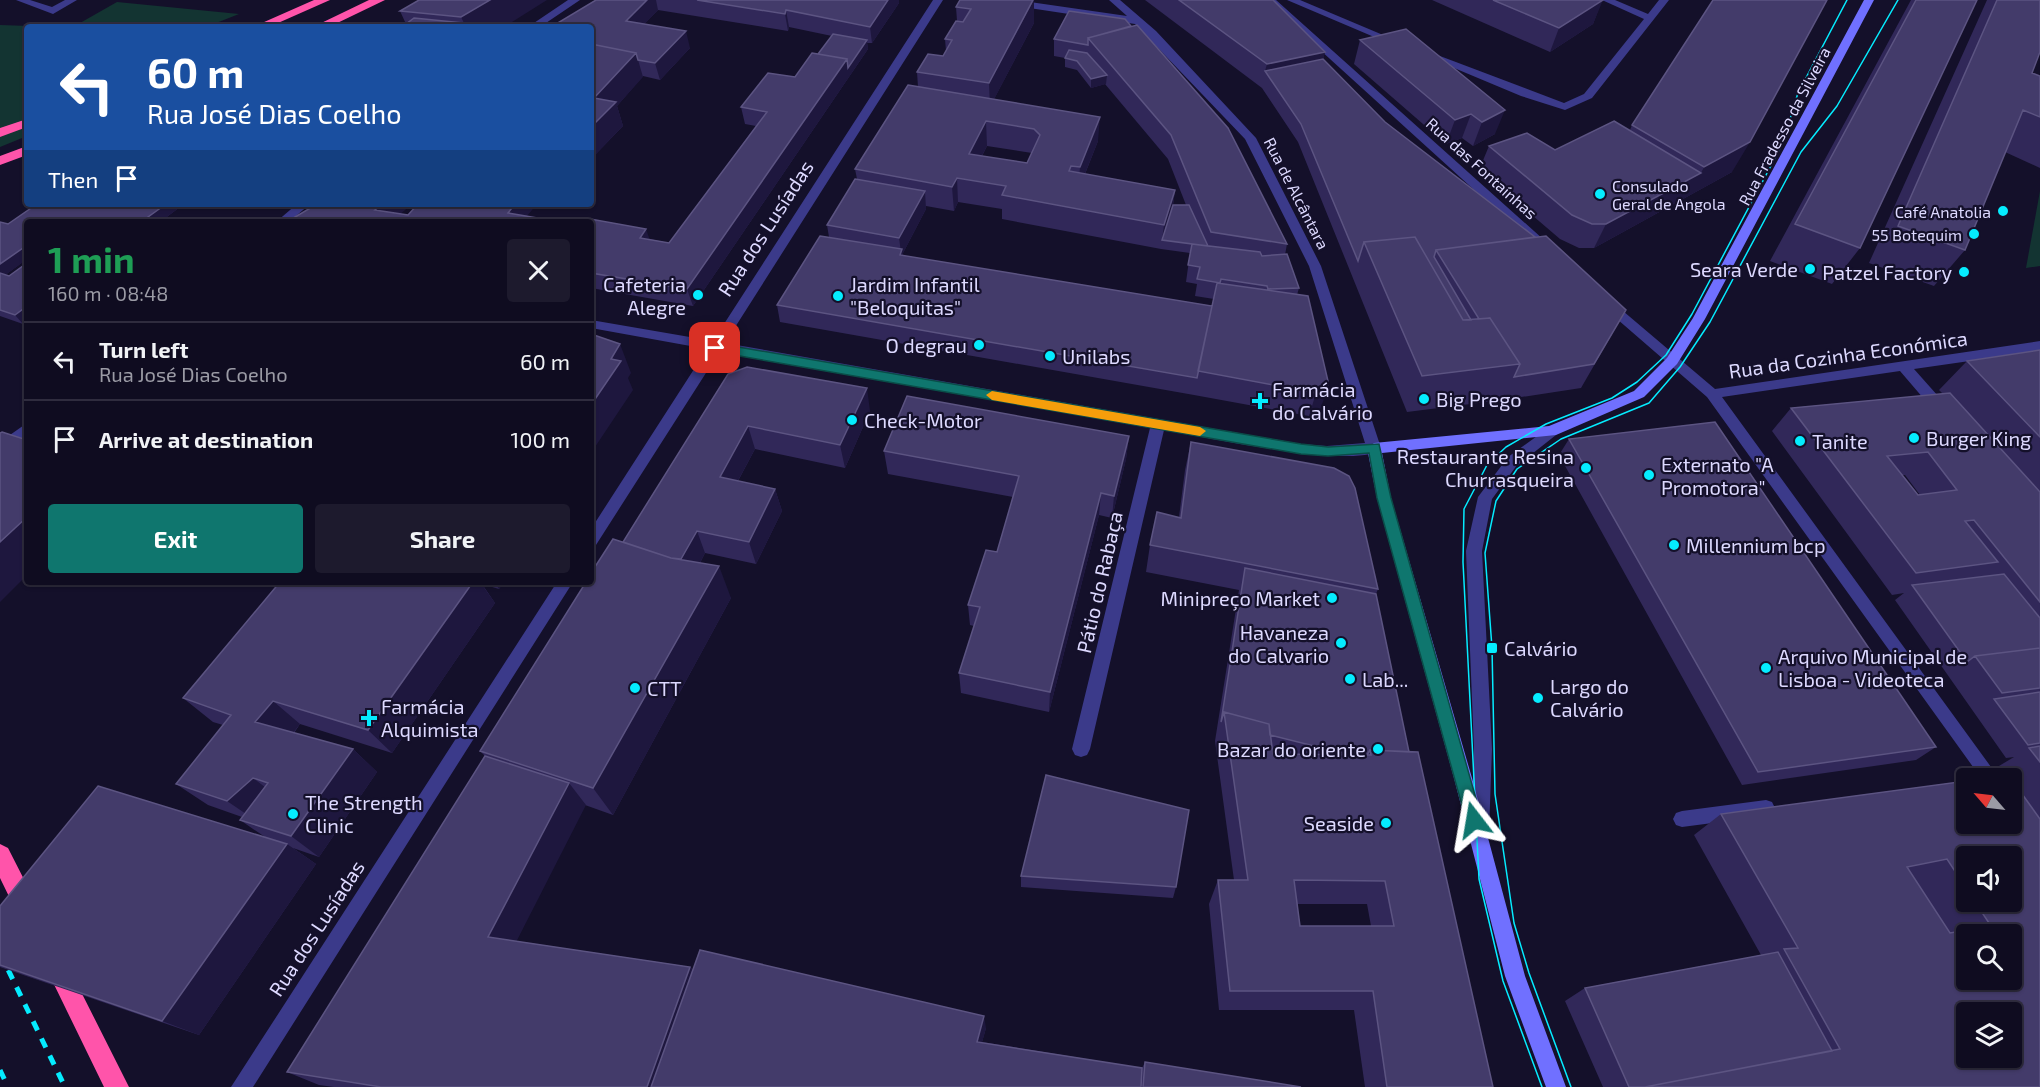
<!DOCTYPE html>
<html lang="en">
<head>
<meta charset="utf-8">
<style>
  :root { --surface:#0f0c20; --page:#1d1a2d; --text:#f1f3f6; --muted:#9b9ba5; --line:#2f2c3e; --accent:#0f766e }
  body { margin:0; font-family:"Exo 2",sans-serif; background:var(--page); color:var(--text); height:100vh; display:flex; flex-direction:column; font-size:22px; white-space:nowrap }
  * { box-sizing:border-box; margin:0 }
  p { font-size:20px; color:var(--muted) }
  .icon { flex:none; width:33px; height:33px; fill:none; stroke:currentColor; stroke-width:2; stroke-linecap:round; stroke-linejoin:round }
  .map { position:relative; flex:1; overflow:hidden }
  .sheet { position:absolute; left:24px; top:219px; width:570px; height:366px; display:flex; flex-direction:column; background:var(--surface); border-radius:6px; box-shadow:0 2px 4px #0004,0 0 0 2px var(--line) }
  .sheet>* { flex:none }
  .banner { position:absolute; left:24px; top:24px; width:570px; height:183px; border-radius:6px; box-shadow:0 2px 4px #0004,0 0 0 2px var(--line); background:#1a4fa0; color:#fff; overflow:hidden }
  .needle { width:39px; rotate:298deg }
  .buttons { position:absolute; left:1956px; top:768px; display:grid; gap:12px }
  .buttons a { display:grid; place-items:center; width:66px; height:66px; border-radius:6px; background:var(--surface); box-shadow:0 2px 4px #0004,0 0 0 2px var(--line); font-size:30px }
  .pin { position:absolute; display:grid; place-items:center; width:51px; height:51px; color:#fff; margin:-26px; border-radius:12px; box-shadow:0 3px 9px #0006 }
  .me { position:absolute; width:66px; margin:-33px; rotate:346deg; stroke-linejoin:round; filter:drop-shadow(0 0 4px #0008) }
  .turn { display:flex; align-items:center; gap:21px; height:126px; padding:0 24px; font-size:27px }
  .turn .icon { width:78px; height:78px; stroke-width:2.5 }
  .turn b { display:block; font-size:42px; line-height:51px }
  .then { display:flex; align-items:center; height:57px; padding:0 24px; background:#0003; gap:12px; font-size:22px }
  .round { display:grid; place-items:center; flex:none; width:63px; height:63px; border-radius:6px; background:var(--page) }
  .head { display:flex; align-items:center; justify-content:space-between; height:102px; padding:0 24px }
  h1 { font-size:36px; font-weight:700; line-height:45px; color:#1e9e55 }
  .button { display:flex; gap:12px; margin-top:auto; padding:12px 24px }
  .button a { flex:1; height:69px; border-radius:6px; background:var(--accent); color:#fff; font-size:24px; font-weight:700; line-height:69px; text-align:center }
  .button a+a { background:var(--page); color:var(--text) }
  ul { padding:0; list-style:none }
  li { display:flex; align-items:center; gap:18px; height:78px; padding:0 24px; border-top:2px solid var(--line) }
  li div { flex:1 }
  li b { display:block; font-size:22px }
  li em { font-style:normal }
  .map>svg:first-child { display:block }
  .green { fill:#133432 }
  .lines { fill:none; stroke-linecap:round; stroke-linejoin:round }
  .service { fill:#3b3a8a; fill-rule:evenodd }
  .pedestrian { fill:#3b3a8a; fill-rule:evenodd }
  .minor { fill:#3b3a8a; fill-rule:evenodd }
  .secondary { fill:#7070ff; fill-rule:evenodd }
  .motorway { fill:#ff54aa; fill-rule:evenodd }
  .tram { stroke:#05ecff; stroke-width:1.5 }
  .rail { stroke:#05ecff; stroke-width:5; stroke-dasharray:10 9; stroke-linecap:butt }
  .wall { fill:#312859; fill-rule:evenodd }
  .shaded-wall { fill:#1e173e }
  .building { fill:#433b6a; stroke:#5c5482; stroke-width:1.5; fill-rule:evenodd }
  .route { fill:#0f766e; stroke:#0a4d48; stroke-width:1.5 }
  .slow { fill:#f59e0b }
  .poi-dot { fill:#05ecff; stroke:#14102a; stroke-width:2 }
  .labels { text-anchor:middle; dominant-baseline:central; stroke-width:4.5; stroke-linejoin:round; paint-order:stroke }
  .far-street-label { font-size:16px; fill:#ddd9ff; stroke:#14102a }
  .far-poi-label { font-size:16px; fill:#ddd9ff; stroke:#14102a; text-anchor:end }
  .street-label { font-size:20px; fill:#ddd9ff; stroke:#14102a }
  .poi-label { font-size:20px; fill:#ddd9ff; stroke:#14102a; text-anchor:start }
</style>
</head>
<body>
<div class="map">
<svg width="2040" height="1087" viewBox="0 0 2040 1087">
  <rect width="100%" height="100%" fill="#14102a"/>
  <path class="green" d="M117,2l122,12 -33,13h-133z
    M0,25l58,2h-31v109l-27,11z
    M2040,191v75l-14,2z"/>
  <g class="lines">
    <path class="service" d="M1513,456l7,5 -28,38 -10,52 10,198 -3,82 -3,6 -6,3 -6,-3 -3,-6 3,-82 -8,-198 12,-54 30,-40z"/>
    <path class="pedestrian" d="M1287,0h13l102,43 -9,2z
      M1602,0h13l33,14 11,-14h10l-77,98 -27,12 -44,-14 -98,-41 9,-2 132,50 20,-9 60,-75z"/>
    <path class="minor" d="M16,0h14l22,7 13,-7h12l-24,14z
      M568,0h12l-40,27h-12z
      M933,0h10l-218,343 576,101 26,2 38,-3 -56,-177 -64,-127 -110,-115 -139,-21 -5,-3h25l111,16 -18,-16h11l36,31 100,107 65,128 60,182c-15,24 -187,-13 -217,-18l-74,319 -3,6 -6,2 -6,-2 -3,-6 78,-321 -430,-77 -124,194 -5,2v-18l116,-180 -116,-21v-8l122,21z
      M1265,0h11l268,240v6h-8z
      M297,204h13l-21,18h-13z
      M1606,299l4,1 105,89 325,-48v10l-126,18 32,36 2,4 -7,5 -5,-1 -36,-42 -178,26 277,381h-18l-274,-381 -105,-91v-6z
      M27,423v13l-27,19v-13z
      M1551,426l7,5 -2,4 -38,30h-10l-2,-4 2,-4z
      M557,582h16l-320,505h-22z
      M1766,800l6,2 3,6 -3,6 -6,2 -84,11 -6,-2 -3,-6 3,-6 6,-2z"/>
    <path class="secondary" d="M1864,0h10l-169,319 -28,45 -33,33 -88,38 -174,18 9,45 81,280 53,198 41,111h-20l-41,-111 -51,-198 -77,-280 -10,-50 7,-5 175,-17 85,-35 33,-33 26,-40z"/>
    <path class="motorway" d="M314,0h16l-61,27h-16z
      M369,0h16l-56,27h-16z
      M27,119v8l-27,10v-9z
      M27,146v9l-27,10v-9z
      M0,844l8,4 27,53 3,8 -3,8 -8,3 -8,-3 -19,-39z
      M57,957l8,3 64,127h-25l-58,-119 3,-8z"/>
    <path class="tram" d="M1542,1087l-39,-106 -24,-102 -16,-317 1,-53 23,-44 19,-18 40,-23 66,-26 25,-16 29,-27 26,-41 90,-169 16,-52 49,-93
      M1571,1087l-42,-114 -15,-50 -19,-129 -3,-146 -7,-95 11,-52 21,-32 44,-30 88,-36 31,-36 30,-45 91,-170 36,-46 61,-106"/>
    <path class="rail" d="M0,953l65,134
      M0,1070l8,17"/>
  </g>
  <path class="wall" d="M419,0l85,27h-102l4,-3 -6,-13z
    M596,0h303v3l-27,40h-5l1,6 -175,257 -102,-18v-66l59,17 19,4 87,-117 -11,-2 -4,-17 54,-30 23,-23 14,-18 -43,-9 -1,4 -130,-21 -14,14 46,24 -30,32 -17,-4 -26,30 6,20 -32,33v-132z
    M1034,0v23l-40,76 104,42 -13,33 90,16 -2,15h13l-18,-46 -63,-75 -14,4 -14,-18 -12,-3v-9l-11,-2v-17l15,-28 218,233 -2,11 14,33 -2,7 11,1 11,117 -10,3 -115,-21 -414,-73 -3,-17 52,-68 -2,-12 30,-46 -2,-10 63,-82 -1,-15 26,-16 3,-5 -1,-12 12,-18 -1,-14zM987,146l45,7 -5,10 -45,-7zM958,202l44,7v10l159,30 29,4 -4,29 11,2 -2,12 19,3 -2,7 -309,-50v-3l23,-44v-3l28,5z
    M1145,0h128l52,52 -2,7 62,63 241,188 -45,78 -79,12 -95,12 -109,-270 -36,-54z
    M1432,0h170l-9,24 -43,28z
    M1911,0h66l-117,248 -28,36 -62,-23z
    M1987,0h53l-8,73 8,3v92l-35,-16 -40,98 -31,36 -65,-23z
    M1406,29l89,105 -22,12 -11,-8 -16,6 -92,-80 6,-24z
    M1632,125l100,47 -138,76h-15l-19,-9 -81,-69 10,-24 66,4 75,-20z
    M37,204h147l-24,18h-133v37l-22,16 4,1 18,-13v58l-4,3 -23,-8v-94l8,2z
    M2040,350v737h-437l-38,-86 20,-13 176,-33 -67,-120 27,-21 291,10v-46h-27l21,-2 -7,-10 15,-9 -8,1 -111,-158 9,-7 -12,2 -120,-164 19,-23 152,-14 -4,-4 28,-29zM1902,475h3l15,20h-2zM1966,856l46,46h-46z
    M728,374l142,37 -25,57 -90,-19 -17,32 37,8 7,22 -26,53 -51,-11 -5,10 31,35 -118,217 -28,-10 -69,136 174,26 3,3 293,58 -4,14 160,26 3,-6 156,25h-967l-15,-2 -32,-13 198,-316 -5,-5 143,-209z
    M1129,436l-3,23 -14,59 -13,-3 -50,197 -88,-19 -2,-20 15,-47 -4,-1 -2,-20 29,-53 16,-55 -125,-23 -4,-23z
    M1569,439l367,308 -20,13 -174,25 -183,-330z
    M1191,442l187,147 -2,5 33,158 84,335h-128l-11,-77h-135l-10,-106 9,-24h16l-19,-139 24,-151 -93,-18 4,-27 29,-28 6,-47zM1297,904h70l4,22h-71z
    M280,582h224l-5,7 -17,-5 13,19 -103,150 -92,-29 -6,9 59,16 24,23 -58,85 -26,-9 23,16 -117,171 -199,-68v-61l265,-69 -25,-17 2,-3 -34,-12 -32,-21 47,-59 -10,-3 -30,-24z
    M1021,876l155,11 -3,11 -152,-11z"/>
  <path class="shaded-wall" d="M490,0h57l-43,27h-38l-5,-10z
    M647,0h9l2,10 -27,28 -5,-17z
    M888,0h11v3l-27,40 -2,-16z
    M1034,0v23l-44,84 -1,-24z
    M1603,0l-10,24 -43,28 9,-24z
    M786,10l3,17 -1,4 -3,-17z
    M464,23l2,4h-8z
    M686,31l4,17 -30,32 -5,-17z
    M867,40l1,9 -175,257 -6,-17 160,-230z
    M1325,52l-6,24 -54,-5 2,-7z
    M636,53l7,24 -26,29 6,20 -32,33v-32l3,-29z
    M1107,75l-1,9 -15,4v-9z
    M1505,110l-10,24 -22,12 9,-24z
    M1471,114l-9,24 -16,6 9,-24z
    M1100,117l-2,24 -20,50 2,-24z
    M986,121l1,25 -17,32 -1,-24z
    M1750,142l-18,30 -138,76 12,-24 95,-51 3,-6z
    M957,178l1,24 -4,9 -2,-24z
    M1175,190l-3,24 -10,26 2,-15z
    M925,191l1,18 -23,44 1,14 -4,-12 1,-3 -2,-14z
    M166,204h18l-24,18h-19z
    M383,204h29l-21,18 -16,-12z
    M515,204h22l-15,18 -14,-9z
    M646,229l6,17 -12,-8z
    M26,246l1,1v12l-27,20v-15z
    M27,306v15l-4,3 -8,-9z
    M620,344l11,29 -3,5 5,12 -42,63v-48l20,-46z
    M867,388l3,23 -25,57 -5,-23z
    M1327,390l-8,23 -10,3 7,-23z
    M748,426l7,23 -27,50 -8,-22z
    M1129,436l-3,23 -14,59 2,-22z
    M775,489l7,22 -26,53 -7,-22z
    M1101,493l-2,22 -50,197 1,-20z
    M27,517v58l-27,27v-60z
    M697,531l8,22 -19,37 -10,-21z
    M719,566l12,32 -118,217 -20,-27z
    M473,582h7l15,21 -103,150 -24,-23z
    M495,582h9l-5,7z
    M273,701l27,23 -17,22 -28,-24z
    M353,749l24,23 -58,85 -28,-21z
    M253,778l29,22 -24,22 -31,-21z
    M569,783l17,22 -76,149 -22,-17z
    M287,844l29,20 -117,171 -37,-14z
    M690,967l14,16 -37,104h-20z
    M984,1016l2,12 -7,25 -2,-11z"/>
  <path class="building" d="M419,0h71l-29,17 -61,-6z
    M596,0h51l-21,21 60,10 -31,32 -17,-3 -2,-7 -45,-9v-17h-40z
    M697,0h191l-18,27 -84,-17 -1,4z
    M960,0h73l-44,83 -72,-11 11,-18 15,2 9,-16 -7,-1 11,-18 7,1 8,-13 -15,-2z
    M1179,0h94l52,52 -58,12z
    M1493,0h110l-44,28z
    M1713,0h114l-77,142 -46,25 -72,-42z
    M1916,0h61l-117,248 -65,-24z
    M1997,0h43v52l-8,21 8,3v41l-17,-7 -58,140 -67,-24z
    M1069,11l56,8 6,7 -43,12v7l-34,-6z
    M414,18l50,5 -6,4h-56z
    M1137,25l91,103 59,116 -76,-12 -40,-97 -83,-97z
    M1406,29l99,81 -23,12 -11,-8 -16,6 -95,-80z
    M833,34l34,6 -19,28 -1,-9 -29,-5z
    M591,44l45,9 -42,45 22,4 -25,25z
    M1069,50l18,3 20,22 -16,4 -14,-18 -12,-3z
    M812,53l35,6 -160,230 -96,-16v-51h-9l3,-4 61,11 -6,9 29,5 98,-131 -26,-5 27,-34 27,4z
    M1323,59l62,63 150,115 -99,13 -2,7 37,63h-8l-48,-83 -51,5 -6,19 -57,-137 -36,-53z
    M908,85l192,32 -20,50 -9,-1 -2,5 106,19 -11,35 -162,-30 4,-9 -49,-8 -5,9 -97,-18zM986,121l48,8 6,6 -13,28 -58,-9z
    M1614,121l87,52 -95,51h-14l-20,-9 -83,-69 38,-13 28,17z
    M855,179l70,12 -26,47 -72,-13z
    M37,204h129l-25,18h-114v24h-1l-26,18v-42l8,2z
    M317,204h66l-8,6 33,5 10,-11h97l-7,9 53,9h-261l-10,-2z
    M1173,205h16l19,41 -46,-6z
    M820,236l82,13 -2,6 312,51 -15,72 -420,-73z
    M1546,236l80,74 -32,54 -80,13 6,-13 -30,-46 -11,1 -43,-69z
    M1415,237l48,83 27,-2 30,46 -98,12 -58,-134z
    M1192,244l68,8 2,4 25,-2 12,34 -31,1 -1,-3 -46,-7 -1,4 -23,-4 3,-12 -12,-2z
    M27,263v43l-12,9 -15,-5v-37l9,3z
    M1217,283l91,13 20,85 -1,9 -11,3 -118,-22z
    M591,334l29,10 -9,15 10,2 -30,44z
    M2040,350v87l-73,-76z
    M747,367l120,21 -27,57 -92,-19 -28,51 55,12 -26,53 -52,-11 -16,28 -10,-1 -48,-16 105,-168z
    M1950,393l90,99v110l-66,-82 -9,1 33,41 -82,11 -125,-165zM1928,452l29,38 -39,5 -31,-39z
    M907,396l222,40 -15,60 -13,-3 -51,199 -91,-19 21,-66 -12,-2 18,-55 11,2 22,-76 -135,-25z
    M1715,422l221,325 -178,25 -189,-333z
    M2,432l25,8v77l-27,25v-109z
    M1191,442l143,26 15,8 6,12 23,101 -228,-44 7,-33 24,6z
    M613,539l58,19 48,8 -126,222 -113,-37 106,-169h5v-9z
    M1245,568l131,26 33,158 -39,-2 -3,5 -21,-1 -76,-19 -1,-11 -45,-12 -3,10z
    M2004,574l36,44v30l-65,8 -8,6 -55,-77z
    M280,582h193l-105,148 -95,-29 -18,21 98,27 -62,87 -51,-16 28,-37 -15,-5 -26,23 -51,-17 55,-69 -48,-17z
    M2040,648v40l-38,5 -27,-37z
    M2040,692v51l-12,2 -34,-46z
    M1224,712l45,12 4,30 98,1 -1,-5 48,2 75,335h-106l-14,-96h-143l-12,-111h30zM1294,880l91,1 9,45h-94z
    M2040,746v16l-11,-14z
    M485,756l84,27 -81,154 202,30 -43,120h-266l-94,-15z
    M1046,775l143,35 -13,77 -155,-11z
    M2008,775l2,3h-25z
    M2012,780l28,39v268h-395l195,-38 -56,-100 14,-1 -77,-134 245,-33v43h46zM1966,856h46v46h-37l16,24 -41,7 -43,-66 40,-8 19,29zM1966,934h46v46h-46zM1966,1012h46v46h-46z
    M98,786l189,58 -125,177 -162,-56v-59z
    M700,950l284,66 -7,26 165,26 -1,19h-490z
    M1778,952l54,99 -187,36h-16l-44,-99z
    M1145,1062l156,25h-158z"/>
  <path class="route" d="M715,343l586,101 27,3 51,-3 12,54 91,322 -2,5 -6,2 -6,-2 -2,-5 -89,-322 -8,-45 -41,3 -27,-2 -590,-103v-6z"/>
  <path class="slow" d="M992,391l208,36 6,4 -6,5 -208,-36 -6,-5z"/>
  <g class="poi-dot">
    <circle cx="1600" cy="194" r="6"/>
    <circle cx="2003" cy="211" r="6"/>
    <circle cx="1974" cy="234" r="6"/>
    <circle cx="1810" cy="269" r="6"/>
    <circle cx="1964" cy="272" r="6"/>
    <circle cx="698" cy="295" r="6"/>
    <circle cx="838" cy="296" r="6"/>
    <circle cx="979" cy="345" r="6"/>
    <circle cx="1050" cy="356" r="6"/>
    <circle cx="1424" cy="399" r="6"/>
    <path d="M1257 392h6v6h6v6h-6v6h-6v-6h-6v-6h6z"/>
    <circle cx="852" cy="420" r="6"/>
    <circle cx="1914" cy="438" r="6"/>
    <circle cx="1800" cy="441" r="6"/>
    <circle cx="1586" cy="468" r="6"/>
    <circle cx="1649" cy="475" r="6"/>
    <circle cx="1674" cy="545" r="6"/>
    <circle cx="1332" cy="598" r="6"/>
    <circle cx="1341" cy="643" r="6"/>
    <rect x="1486" y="642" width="12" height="12" rx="3"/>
    <circle cx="1766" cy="668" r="6"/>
    <circle cx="1350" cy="679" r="6"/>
    <circle cx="635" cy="688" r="6"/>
    <circle cx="1538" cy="698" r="6"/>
    <path d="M366 709h6v6h6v6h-6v6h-6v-6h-6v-6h6z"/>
    <circle cx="1378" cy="749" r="6"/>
    <circle cx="293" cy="814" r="6"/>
    <circle cx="1386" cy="823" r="6"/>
  </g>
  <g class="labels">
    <g class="far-street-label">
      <text transform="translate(1784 126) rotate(-62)">Rua Fradesso da Silveira</text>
      <text transform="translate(1482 168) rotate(42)">Rua das Fontaínhas</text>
      <text transform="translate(1297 193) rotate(63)">Rua de Alcântara</text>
    </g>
    <g class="far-poi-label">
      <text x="1612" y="185" text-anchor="start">Consulado<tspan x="1612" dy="18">Geral de Angola</tspan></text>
      <text x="1991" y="211">Café Anatolia</text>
      <text x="1962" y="234">55 Botequim</text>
    </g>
    <g class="street-label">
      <text transform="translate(765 228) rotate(-57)">Rua dos Lusíadas</text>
      <text transform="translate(1848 354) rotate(-8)">Rua da Cozinha Económica</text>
      <text transform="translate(1099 582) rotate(-77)">Pátio do Rabaça</text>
      <text transform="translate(316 928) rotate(-57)">Rua dos Lusíadas</text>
    </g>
    <g class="poi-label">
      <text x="1798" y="269" text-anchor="end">Seara Verde</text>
      <text x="1952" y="272" text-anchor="end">Patzel Factory</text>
      <text x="686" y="284" text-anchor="end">Cafeteria<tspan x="686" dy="23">Alegre</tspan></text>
      <text x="850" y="284">Jardim Infantil<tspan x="850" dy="23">"Beloquitas"</tspan></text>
      <text x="967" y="345" text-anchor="end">O degrau</text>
      <text x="1062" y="356">Unilabs</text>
      <text x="1272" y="389">Farmácia<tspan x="1272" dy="23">do Calvário</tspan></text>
      <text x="1436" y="399">Big Prego</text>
      <text x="864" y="420">Check-Motor</text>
      <text x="1926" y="438">Burger King</text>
      <text x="1812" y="441">Tanite</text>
      <text x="1574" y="456" text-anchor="end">Restaurante Resina<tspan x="1574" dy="23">Churrasqueira</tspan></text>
      <text x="1661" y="464">Externato "A<tspan x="1661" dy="23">Promotora"</tspan></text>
      <text x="1686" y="545">Millennium bcp</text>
      <text x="1320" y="598" text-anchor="end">Minipreço Market</text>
      <text x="1329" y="632" text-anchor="end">Havaneza<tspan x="1329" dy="23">do Calvario</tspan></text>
      <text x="1504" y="648">Calvário</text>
      <text x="1778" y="656">Arquivo Municipal de<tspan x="1778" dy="23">Lisboa - Videoteca</tspan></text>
      <text x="1362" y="679">Lab...</text>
      <text x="1550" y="686">Largo do<tspan x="1550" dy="23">Calvário</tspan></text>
      <text x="647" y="688">CTT</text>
      <text x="381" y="706">Farmácia<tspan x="381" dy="23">Alquimista</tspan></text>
      <text x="1366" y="749" text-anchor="end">Bazar do oriente</text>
      <text x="305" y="802">The Strength<tspan x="305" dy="23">Clinic</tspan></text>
      <text x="1374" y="823" text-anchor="end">Seaside</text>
    </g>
  </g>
</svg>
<div class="buttons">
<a><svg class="needle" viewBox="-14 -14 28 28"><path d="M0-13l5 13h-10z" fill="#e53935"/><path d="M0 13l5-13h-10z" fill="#9b9ba5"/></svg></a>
<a><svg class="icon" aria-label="sound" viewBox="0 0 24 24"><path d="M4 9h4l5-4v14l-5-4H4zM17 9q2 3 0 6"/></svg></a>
<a><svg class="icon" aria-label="search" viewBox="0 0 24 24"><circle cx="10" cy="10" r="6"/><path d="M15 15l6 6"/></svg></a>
<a><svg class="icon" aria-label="layers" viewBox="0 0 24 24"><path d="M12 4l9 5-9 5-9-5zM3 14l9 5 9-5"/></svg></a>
</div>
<div class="pin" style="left:715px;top:348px;background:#d93025"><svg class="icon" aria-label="arrive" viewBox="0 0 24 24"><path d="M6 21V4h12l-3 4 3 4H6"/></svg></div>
<svg class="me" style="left:1474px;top:820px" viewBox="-20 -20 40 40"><path d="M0-17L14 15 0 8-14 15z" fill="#0f766e" stroke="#fff" stroke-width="4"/></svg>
<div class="banner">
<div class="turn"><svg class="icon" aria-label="left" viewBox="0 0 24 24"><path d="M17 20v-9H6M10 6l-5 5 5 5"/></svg><div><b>60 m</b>Rua José Dias Coelho</div></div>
<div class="then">Then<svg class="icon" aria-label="arrive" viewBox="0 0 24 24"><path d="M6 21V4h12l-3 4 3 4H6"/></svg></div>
</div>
<section class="sheet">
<div class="head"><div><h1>1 min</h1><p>160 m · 08:48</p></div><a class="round"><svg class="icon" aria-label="close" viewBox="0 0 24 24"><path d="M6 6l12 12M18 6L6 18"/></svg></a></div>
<ul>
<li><svg class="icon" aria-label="left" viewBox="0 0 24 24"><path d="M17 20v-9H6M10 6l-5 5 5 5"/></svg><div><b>Turn left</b><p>Rua José Dias Coelho</p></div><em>60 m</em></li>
<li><svg class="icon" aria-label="arrive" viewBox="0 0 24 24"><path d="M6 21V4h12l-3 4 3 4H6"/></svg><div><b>Arrive at destination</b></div><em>100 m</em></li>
</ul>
<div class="button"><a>Exit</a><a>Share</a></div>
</section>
</div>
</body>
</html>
